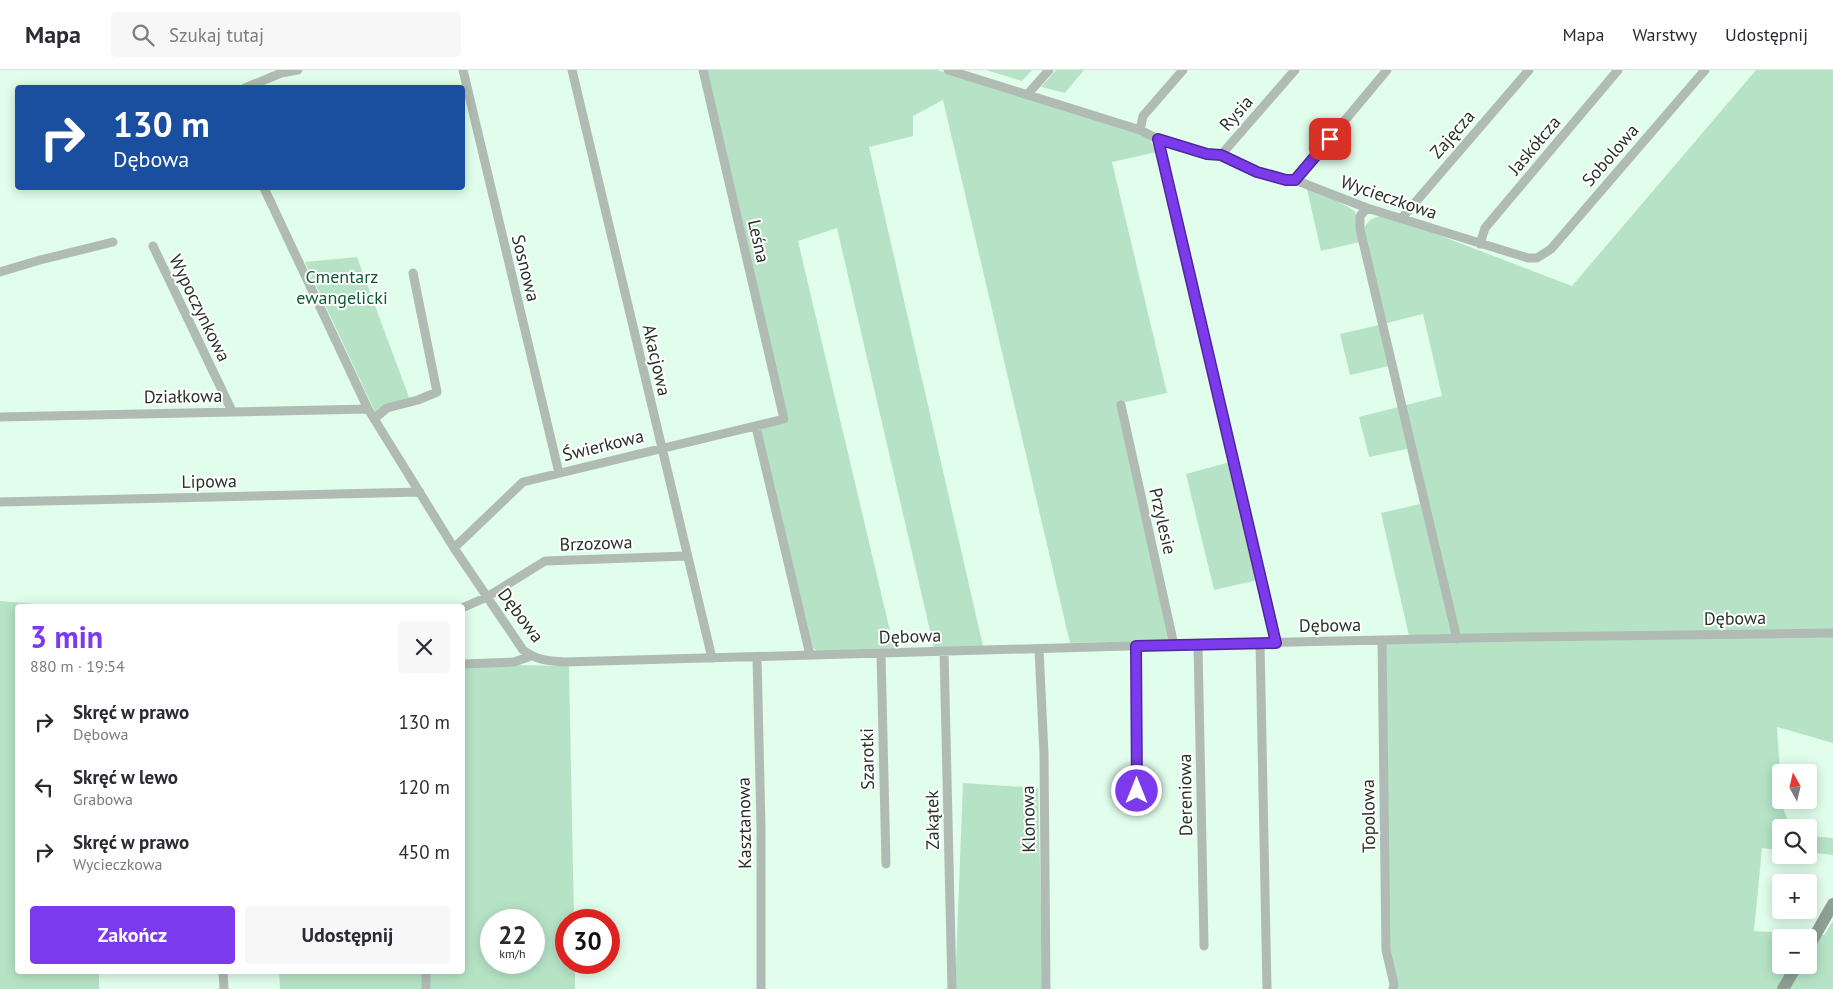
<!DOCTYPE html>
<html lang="pl">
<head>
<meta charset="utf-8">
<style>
  :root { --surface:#fff; --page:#f7f7f7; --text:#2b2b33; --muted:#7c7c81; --line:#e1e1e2; --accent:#7c3aed }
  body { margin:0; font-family:"PT Sans",sans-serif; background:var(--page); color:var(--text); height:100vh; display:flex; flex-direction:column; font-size:19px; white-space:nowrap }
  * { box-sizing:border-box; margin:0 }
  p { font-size:16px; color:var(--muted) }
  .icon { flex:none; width:28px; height:28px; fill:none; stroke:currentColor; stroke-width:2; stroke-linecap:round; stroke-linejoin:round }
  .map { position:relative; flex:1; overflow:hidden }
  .drawer { position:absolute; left:15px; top:534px; width:450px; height:370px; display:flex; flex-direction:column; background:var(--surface); border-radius:5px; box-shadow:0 2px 12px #0003 }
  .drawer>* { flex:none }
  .top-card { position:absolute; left:15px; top:15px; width:450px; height:105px; border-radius:5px; box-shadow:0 2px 12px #0003; background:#1a4fa0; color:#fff; overflow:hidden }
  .needle { width:32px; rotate:352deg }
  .buttons { position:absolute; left:1772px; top:694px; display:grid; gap:10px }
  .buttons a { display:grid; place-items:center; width:45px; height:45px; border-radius:5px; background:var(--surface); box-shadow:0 2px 12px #0003; font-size:25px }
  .speed { position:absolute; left:480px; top:839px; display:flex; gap:10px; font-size:25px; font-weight:700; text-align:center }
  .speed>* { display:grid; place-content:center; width:65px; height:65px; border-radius:50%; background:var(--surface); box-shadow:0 2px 12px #0003; line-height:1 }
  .speed small { font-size:12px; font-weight:400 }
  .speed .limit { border:8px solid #d22; background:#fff; color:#111 }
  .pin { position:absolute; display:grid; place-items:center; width:42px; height:42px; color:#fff; margin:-21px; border-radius:10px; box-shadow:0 2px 8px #0006 }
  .me { position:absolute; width:55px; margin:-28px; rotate:0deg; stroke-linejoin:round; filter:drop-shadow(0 0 4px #0008) }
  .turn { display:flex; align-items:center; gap:18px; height:105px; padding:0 15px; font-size:22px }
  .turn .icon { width:65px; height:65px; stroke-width:2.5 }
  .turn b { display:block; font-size:35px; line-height:42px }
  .round { display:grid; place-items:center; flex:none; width:52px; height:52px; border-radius:5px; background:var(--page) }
  .headline { display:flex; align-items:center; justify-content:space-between; height:85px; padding:0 15px }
  h1 { font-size:30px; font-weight:800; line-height:38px; color:var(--accent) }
  .button { display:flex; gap:10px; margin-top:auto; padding:10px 15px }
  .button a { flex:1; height:58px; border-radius:5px; background:var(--accent); color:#fff; font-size:20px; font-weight:800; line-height:58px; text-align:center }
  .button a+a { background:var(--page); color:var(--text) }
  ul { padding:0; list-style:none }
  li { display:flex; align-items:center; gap:15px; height:65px; padding:0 15px }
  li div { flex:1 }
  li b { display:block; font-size:19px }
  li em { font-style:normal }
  header { display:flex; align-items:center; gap:30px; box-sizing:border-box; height:70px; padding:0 25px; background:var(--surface); border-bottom:1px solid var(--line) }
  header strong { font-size:24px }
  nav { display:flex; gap:28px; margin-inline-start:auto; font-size:18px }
  .search { width:350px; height:45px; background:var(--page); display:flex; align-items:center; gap:12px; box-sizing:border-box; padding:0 18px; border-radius:5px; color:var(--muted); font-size:19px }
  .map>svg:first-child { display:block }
  .green { fill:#b6e3c6; fill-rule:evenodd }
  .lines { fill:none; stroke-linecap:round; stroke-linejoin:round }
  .minor { stroke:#b0bbb4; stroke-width:9 }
  .secondary { stroke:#8e9f94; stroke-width:12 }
  .route-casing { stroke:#51269a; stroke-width:12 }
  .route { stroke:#7c3aed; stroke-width:9 }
  .labels { text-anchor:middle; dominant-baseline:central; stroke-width:4; stroke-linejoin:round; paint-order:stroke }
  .street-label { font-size:18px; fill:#28322b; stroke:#fff }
  .park-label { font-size:18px; fill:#0c5b37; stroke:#fff }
</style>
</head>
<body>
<header>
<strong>Mapa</strong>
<div class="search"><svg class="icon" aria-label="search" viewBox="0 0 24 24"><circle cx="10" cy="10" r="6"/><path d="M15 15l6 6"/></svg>Szukaj tutaj</div>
<nav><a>Mapa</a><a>Warstwy</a><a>Udostępnij</a></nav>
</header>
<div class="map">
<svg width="1833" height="919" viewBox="0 0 1833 919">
  <rect width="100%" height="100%" fill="#e1fdeb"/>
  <path class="green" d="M706,0h231l208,65 5,5 7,12 -45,10 55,231 -46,10 50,236 -2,2 -99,2 -127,-543 -30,16v20l-44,11 114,499 -49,2 -97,-420 -39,13 96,407 -77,3 -4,-3 -54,-221 27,-7z
    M986,0h46l-10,11z
    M1056,0h28l-19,23 -24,-6z
    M1756,0h77v673l-56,-16 5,79 9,21 -10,1v22l-19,-2 -8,83 70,4 9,-14v68h-438l-6,-40 -6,-305 26,-8 -28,-123 39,-9 -13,-55 -38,8 -10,-40 83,-21 -19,-82 -40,10 -19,-95c7,-18 24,-12 38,-8l170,65zM1781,868h28v27h-28z
    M1307,119l23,8 25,14 5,31 -39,9z
    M357,187l53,143 -34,14 -71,-152z
    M1379,255l10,41 -39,9 -10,-41z
    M1230,392l28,118 -44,10 -28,-116z
    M0,531l58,5h-40v365h81v18h-99z
    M515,595l54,1 5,254h-8v42l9,1v26h-146v-18h33l1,-304zM491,850h43v42h-43z
    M963,713l75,5 5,201h-88z
    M1809,766l24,2v17l-24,-3z
    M279,901h144v18h-143z"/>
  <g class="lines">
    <path class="minor" d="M463,0l96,403
      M572,0l140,588
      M948,0l192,60 18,9 49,15 14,1 36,17 29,8h9l72,28 161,50h9l14,-9 154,-179
      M245,18l36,-15 17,-3
      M1027,25l22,-25
      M1140,60l3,-14 40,-46
      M1158,69l118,504
      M1221,85l74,-85
      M1295,110l92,-110
      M264,118l104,221 86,139 69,102c13,10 25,11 42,12l633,-18 320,-7 315,-4
      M1367,138l-7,8v13l97,410
      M1401,149l128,-149
      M1480,174l5,-16 133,-158
      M153,176l79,165
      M0,202l40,-12 73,-18
      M1121,335l53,240
      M0,347l368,-8
      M374,349l13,-11 31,-8 19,-8 -24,-119
      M756,357l54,228
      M0,432l420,-10
      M454,478l69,-66 261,-63 -81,-349
      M462,538l25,-11 58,-36 142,-5
      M1382,571l4,309 8,34 -1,5
      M1260,573l7,346
      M1198,574l6,302
      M1136,576l1,145
      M1039,579l5,105 2,235
      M944,581l8,338
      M881,583l5,211
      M757,587l4,170v162
      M462,594l52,-2 17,-6
      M223,901l1,18
      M426,901v18"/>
    <path class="secondary" d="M1809,876l24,-42
      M1783,919l14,-24"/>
  </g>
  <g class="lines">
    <defs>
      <path id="route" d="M1137,721l-1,-145 140,-3 -118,-504 49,15 14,1 36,17 29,8h9l35,-41"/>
    </defs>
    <use href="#route" class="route-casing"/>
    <use href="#route" class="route"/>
  </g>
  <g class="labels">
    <g class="street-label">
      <text transform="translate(1236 43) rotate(-49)">Rysia</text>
      <text transform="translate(1452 64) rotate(-49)">Zajęcza</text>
      <text transform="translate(1534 75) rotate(-50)">Jaskółcza</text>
      <text transform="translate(1610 85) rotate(-49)">Sobolowa</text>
      <text transform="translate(1389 127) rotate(19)">Wycieczkowa</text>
      <text transform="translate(759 171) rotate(77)">Leśna</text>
      <text transform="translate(526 198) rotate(76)">Sosnowa</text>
      <text transform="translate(200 238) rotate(64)">Wypoczynkowa</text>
      <text transform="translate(657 290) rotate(77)">Akacjowa</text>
      <text transform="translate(183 326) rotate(-1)">Działkowa</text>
      <text transform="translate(603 375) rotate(-14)">Świerkowa</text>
      <text transform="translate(209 411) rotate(-1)">Lipowa</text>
      <text transform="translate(1163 451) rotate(77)">Przylesie</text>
      <text transform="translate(596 473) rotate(-2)">Brzozowa</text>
      <text transform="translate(521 545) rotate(53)">Dębowa</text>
      <text transform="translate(1735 548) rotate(-1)">Dębowa</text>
      <text transform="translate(1330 555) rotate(-1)">Dębowa</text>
      <text transform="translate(910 566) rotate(-2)">Dębowa</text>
      <text transform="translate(867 689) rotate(-91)">Szarotki</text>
      <text transform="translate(1185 725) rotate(-91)">Dereniowa</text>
      <text transform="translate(1368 746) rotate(-91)">Topolowa</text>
      <text transform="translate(1028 749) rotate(-91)">Klonowa</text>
      <text transform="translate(932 750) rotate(-91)">Zakątek</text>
      <text transform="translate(744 753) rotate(-91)">Kasztanowa</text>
    </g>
    <g class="park-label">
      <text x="342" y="206">Cmentarz<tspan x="342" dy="21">ewangelicki</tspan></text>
    </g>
  </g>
</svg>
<div class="buttons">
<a><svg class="needle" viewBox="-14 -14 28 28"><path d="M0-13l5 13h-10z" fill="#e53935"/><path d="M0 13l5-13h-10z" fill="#7c7c81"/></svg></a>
<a><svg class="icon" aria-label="search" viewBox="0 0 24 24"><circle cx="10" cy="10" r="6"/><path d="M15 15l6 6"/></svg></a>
<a>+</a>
<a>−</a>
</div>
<div class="speed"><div>22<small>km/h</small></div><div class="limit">30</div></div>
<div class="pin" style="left:1330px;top:69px;background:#d93025"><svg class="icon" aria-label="arrive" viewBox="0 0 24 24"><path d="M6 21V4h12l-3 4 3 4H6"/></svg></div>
<svg class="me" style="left:1137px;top:721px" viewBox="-20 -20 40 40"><circle r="17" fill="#7c3aed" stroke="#fff" stroke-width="3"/><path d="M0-11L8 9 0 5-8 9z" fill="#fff"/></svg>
<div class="top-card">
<div class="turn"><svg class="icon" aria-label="right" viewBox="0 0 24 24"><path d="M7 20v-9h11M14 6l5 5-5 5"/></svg><div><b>130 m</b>Dębowa</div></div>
</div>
<section class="drawer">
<div class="headline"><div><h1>3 min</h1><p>880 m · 19:54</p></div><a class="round"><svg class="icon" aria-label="close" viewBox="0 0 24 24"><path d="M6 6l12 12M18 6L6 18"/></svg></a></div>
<ul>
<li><svg class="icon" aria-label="right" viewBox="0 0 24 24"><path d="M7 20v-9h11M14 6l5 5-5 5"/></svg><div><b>Skręć w prawo</b><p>Dębowa</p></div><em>130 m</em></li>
<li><svg class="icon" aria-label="left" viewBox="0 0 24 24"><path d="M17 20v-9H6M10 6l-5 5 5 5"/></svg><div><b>Skręć w lewo</b><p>Grabowa</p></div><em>120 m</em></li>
<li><svg class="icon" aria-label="right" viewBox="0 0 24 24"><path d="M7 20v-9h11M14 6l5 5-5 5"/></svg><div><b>Skręć w prawo</b><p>Wycieczkowa</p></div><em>450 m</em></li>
</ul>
<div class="button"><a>Zakończ</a><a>Udostępnij</a></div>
</section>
</div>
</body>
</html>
